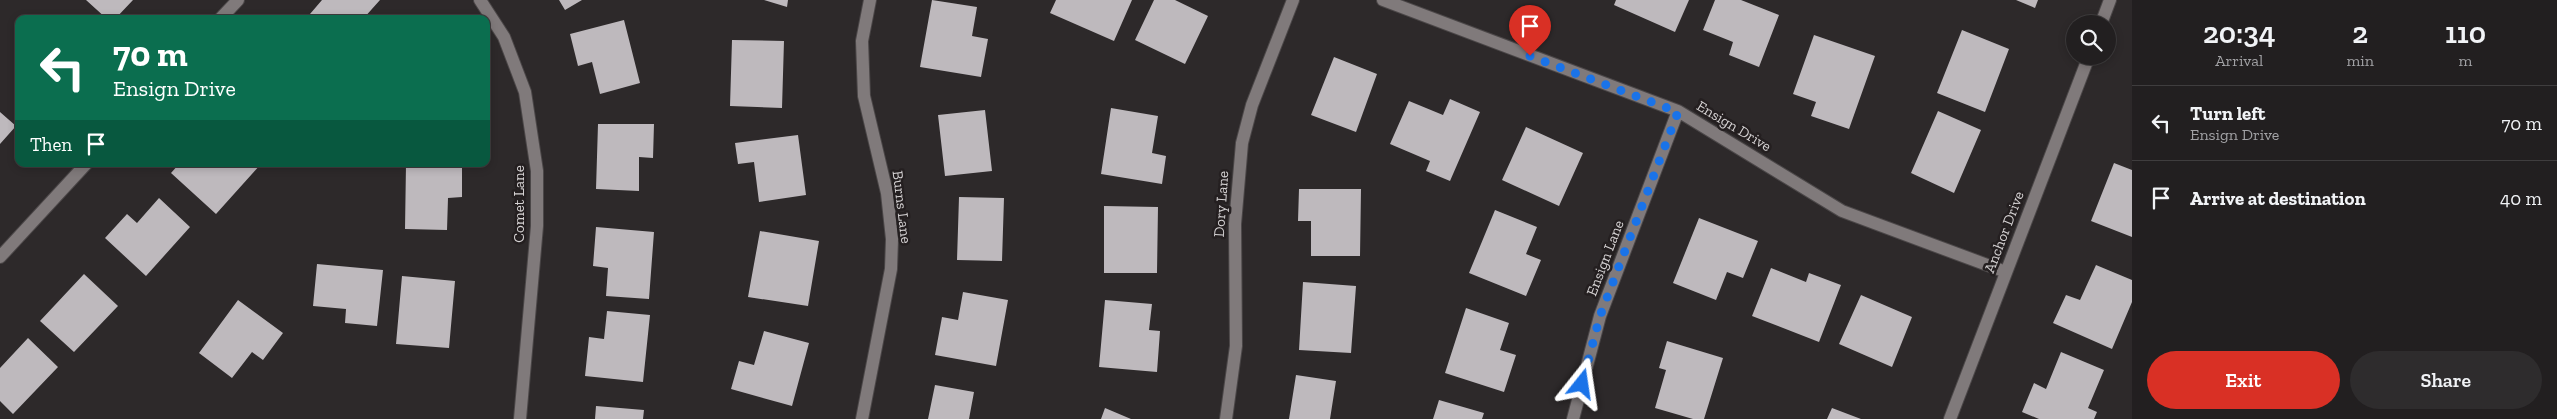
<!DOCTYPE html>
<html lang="en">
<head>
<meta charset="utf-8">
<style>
  :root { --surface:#221f20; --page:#2e2c2d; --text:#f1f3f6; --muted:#a2a2a5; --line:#3f3d3e; --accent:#d93025 }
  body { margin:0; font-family:"Zilla Slab",serif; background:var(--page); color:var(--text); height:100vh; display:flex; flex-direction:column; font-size:19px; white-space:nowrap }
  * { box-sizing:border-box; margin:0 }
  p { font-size:16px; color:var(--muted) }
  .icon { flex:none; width:28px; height:28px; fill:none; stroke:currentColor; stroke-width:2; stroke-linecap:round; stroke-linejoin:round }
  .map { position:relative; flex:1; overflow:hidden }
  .details { display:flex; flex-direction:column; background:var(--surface); width:425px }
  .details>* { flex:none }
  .top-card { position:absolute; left:15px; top:15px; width:475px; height:152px; border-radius:10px; box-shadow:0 2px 8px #0003,0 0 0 1px var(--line); background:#0b6e4f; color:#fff; overflow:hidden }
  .tools { position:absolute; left:2066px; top:15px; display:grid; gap:10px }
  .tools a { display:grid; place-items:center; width:50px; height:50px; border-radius:50%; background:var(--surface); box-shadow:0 2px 8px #0003,0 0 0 1px var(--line); font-size:25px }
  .pin { position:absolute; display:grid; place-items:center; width:42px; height:42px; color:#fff; margin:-51px -21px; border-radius:50% 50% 50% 0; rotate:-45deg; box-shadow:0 0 5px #0007 }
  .pin .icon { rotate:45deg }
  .me { position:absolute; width:55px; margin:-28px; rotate:15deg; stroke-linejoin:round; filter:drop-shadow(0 0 4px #0008) }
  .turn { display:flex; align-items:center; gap:18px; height:105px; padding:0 15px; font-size:22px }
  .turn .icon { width:65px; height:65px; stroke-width:2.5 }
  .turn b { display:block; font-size:35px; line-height:42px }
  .then { display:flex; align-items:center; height:48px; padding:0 15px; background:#0003; gap:10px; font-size:19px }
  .eta { display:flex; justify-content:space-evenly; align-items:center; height:85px; text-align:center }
  .eta b { font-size:30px; font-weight:600; line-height:35px }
  .button { display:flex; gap:10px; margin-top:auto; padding:10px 15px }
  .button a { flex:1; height:58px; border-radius:30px; background:var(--accent); color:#fff; font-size:20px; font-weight:600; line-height:58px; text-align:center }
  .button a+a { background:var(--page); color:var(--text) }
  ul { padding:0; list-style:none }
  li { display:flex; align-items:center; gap:15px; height:75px; padding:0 15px; border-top:1px solid var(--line) }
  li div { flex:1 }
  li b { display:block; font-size:19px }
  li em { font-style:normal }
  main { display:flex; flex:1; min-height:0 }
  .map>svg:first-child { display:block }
  .building { fill:#beb9bd }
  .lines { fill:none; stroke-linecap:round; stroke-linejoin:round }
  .street-casing { stroke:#4b4748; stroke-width:14 }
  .street { stroke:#807a7b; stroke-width:12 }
  .route { stroke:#1a73e8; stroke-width:9; stroke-dasharray:0 16.2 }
  .labels { text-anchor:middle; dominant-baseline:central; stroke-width:5; stroke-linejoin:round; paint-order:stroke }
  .street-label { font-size:15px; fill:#d5d2d3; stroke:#241f20 }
</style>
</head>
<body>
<main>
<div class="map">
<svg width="2132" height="419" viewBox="0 0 2132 419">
  <rect width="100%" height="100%" fill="#2d292a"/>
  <path class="building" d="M86,0h47l-18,19h-8z
    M322,0h58l-17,19h-48l-5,-5z
    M559,0h23l-17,10z
    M764,0h24l-1,7z
    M932,0l45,7 -5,29 16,3 -7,38 -61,-10z
    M1056,0h76l-18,41 -64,-28z
    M1154,0h21l33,16 -23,48 -50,-24z
    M1616,0h73l-14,32 -61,-27z
    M1715,0h26l38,15 -20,52 -30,-12 4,-13 -30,-12z
    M2016,0h22l-3,8z
    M624,20l16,63 -40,11 -8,-32 -14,4 -8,-32z
    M1962,30l47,19 -24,63 -48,-19z
    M1814,35l61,21 -26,73 -38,-13 5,-14 -23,-8z
    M732,40l52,1 -2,67 -52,-2z
    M1334,57l43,17 -21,58 -45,-17z
    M1450,99l30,13 -30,69 -24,-10 4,-10 -40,-17 19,-43 34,14z
    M1111,108l47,8 -6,37 14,3 -4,28 -61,-10z
    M985,110l7,61 -47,5 -7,-61z
    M1938,111l43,19 -27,63 -43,-20z
    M0,112l16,14 -16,18z
    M598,124h56l-1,34 -14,-1v34l-43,-2z
    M1526,127l57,26 -24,53 -57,-26z
    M798,135l8,60 -47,7 -5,-40 -16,2 -3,-21z
    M2114,163l18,7v67l-41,-16z
    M179,164h82l-45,50 -45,-41z
    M406,164l56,1v32l-14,1 -1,32 -42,-1z
    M1299,189h62l-1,67h-49v-35h-13z
    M959,197l45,1 -2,63 -45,-1z
    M159,198l31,29 -44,49 -41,-38 22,-24 10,9z
    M1104,206l54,1 -1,66h-53z
    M1495,210l42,17 -11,27 15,6 -15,36 -57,-23z
    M1699,218l59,23 -15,37 -16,-6 -11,28 -43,-17z
    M596,227l58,5 -5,67 -43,-3 2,-28 -15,-2z
    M760,231l59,10 -11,65 -60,-9z
    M317,264l66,6 -6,56 -32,-3 1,-14 -33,-3z
    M2096,265l36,15v22l-20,47 -59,-26 13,-28 14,5z
    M1771,268l35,14 3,-9 32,12 -22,57 -67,-26z
    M84,274l34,32 -44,46 -34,-31z
    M402,276l53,5 -6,67 -53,-4z
    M1303,282l53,4 -5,67 -52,-3z
    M963,292l45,8 -12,66 -61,-11 7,-38 16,3z
    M1861,295l51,22 -20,50 -53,-23z
    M238,300l45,33 -20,27 -11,-8 -20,26 -33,-25z
    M1105,300l47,4 -3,26 11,1 -3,41 -58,-5z
    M1466,308l43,15 -9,27 16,5 -12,37 -59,-19z
    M607,311l43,4 -7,67 -58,-6 4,-39 15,2z
    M764,331l45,12 -17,63 -61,-17 8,-28 15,4z
    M28,338l30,29 -45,47 -13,-13v-33z
    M1667,341l56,17 -19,61h-11l-38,-11 11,-38 -7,-2z
    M2061,352l43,18 -16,38 9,4 -3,7h-55l-17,-7 12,-29 12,6z
    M1296,375l40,6 -6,38h-41z
    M935,385l39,7 -5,27h-41z
    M1439,400l45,13 -2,6h-49z
    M596,406l48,4 -1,9h-48z
    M1105,408l26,11h-30z
    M1832,408l29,11h-34z"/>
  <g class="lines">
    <defs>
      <path id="street" d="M480,0l24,37 21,55 12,79v55l-17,193
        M1383,0l295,111 164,100 164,61
        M220,19l18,-19
        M2101,24l9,-24
        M0,257l86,-93
        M862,419l29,-150 1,-30 -5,-46 -23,-97 -2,-55 8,-41
        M1226,419l10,-73 -1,-122 7,-81 10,-38 41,-105
        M1573,419l27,-103 78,-205
        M1950,419l139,-363"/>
    </defs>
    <use href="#street" class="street-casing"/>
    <use href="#street" class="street"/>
  </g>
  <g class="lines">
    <path class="route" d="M1530,56l148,56 -78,204 -18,68"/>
  </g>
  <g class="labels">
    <g class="street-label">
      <text transform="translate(1734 126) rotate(31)">Ensign Drive</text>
      <text transform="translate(519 204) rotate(-90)">Comet Lane</text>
      <text transform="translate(1221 204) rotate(-86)">Dory Lane</text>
      <text transform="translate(902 207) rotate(83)">Burns Lane</text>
      <text transform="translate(2004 232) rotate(-69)">Anchor Drive</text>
      <text transform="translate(1605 258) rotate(-69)">Ensign Lane</text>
    </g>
  </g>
</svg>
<div class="tools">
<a><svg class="icon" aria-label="search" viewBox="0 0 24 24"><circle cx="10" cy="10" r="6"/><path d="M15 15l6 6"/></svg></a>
</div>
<div class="pin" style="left:1530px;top:56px;background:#d93025"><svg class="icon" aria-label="arrive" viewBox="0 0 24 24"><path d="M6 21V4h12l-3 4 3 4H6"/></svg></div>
<svg class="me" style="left:1582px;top:384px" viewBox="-20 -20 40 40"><path d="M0-17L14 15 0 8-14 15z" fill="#1a73e8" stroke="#fff" stroke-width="4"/></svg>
<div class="top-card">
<div class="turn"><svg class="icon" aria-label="left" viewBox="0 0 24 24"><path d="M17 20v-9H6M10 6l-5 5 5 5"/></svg><div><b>70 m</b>Ensign Drive</div></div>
<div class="then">Then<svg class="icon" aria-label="arrive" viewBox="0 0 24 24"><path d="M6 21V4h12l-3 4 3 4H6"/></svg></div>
</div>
</div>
<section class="details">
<div class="eta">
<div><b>20:34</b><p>Arrival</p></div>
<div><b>2</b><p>min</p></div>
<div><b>110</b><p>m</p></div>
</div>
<ul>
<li><svg class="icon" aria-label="left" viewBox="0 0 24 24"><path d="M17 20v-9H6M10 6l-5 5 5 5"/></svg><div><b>Turn left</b><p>Ensign Drive</p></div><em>70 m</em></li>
<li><svg class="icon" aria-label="arrive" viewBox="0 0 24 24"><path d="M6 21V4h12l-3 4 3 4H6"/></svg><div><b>Arrive at destination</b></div><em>40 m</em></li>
</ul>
<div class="button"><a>Exit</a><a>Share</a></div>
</section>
</main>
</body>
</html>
